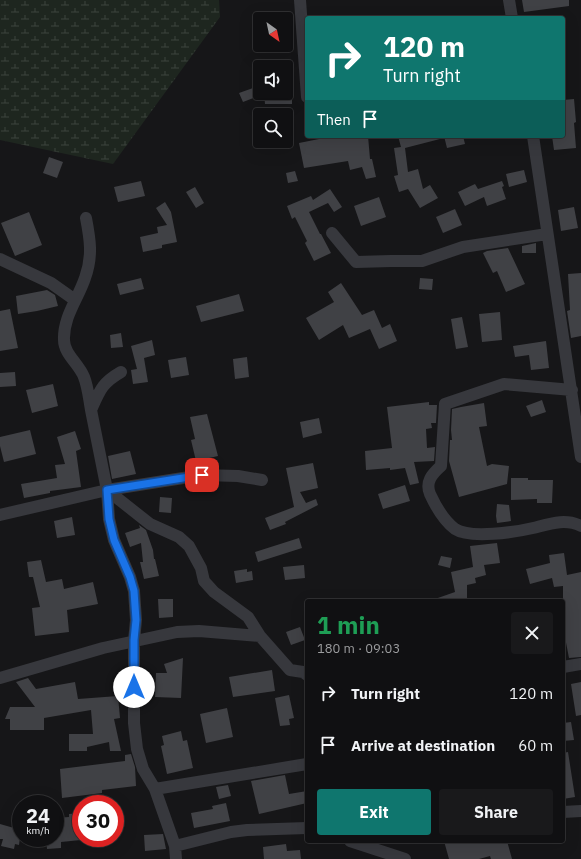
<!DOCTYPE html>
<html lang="en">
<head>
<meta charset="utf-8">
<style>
  :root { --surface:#101012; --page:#19191b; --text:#f1f3f6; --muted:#9c9d9f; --line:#303032; --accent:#0f766e }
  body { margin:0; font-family:"IBM Plex Sans",sans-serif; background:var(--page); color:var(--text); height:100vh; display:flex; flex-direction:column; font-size:15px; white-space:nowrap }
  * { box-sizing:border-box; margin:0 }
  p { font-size:13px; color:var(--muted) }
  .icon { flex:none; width:22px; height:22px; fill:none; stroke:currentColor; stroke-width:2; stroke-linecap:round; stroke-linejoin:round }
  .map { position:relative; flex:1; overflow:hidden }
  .panel { position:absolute; left:305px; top:599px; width:260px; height:244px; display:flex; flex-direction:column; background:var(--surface); border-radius:4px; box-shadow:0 4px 16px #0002,0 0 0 1px var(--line) }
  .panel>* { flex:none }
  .banner { position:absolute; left:305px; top:16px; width:260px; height:122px; border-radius:4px; box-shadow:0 4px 16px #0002,0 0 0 1px var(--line); background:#0f766e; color:#fff; overflow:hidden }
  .needle { width:26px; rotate:147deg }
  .controls { position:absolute; left:253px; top:12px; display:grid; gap:8px }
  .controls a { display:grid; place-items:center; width:40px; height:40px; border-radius:4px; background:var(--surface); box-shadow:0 4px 16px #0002,0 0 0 1px var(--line); font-size:20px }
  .speed { position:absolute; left:12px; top:795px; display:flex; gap:8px; font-size:20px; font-weight:700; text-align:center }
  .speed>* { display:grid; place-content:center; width:52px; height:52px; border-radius:50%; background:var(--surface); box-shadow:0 4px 16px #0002,0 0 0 1px var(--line); line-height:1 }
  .speed small { font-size:10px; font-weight:400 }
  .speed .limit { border:6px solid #d22; background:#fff; color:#111 }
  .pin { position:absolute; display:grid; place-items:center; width:34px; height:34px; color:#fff; margin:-17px; border-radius:8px; box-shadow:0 2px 6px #0006 }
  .me { position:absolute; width:44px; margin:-22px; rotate:0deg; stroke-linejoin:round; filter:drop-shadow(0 0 3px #0008) }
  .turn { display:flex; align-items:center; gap:14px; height:84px; padding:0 12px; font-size:18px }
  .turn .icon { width:52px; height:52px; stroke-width:2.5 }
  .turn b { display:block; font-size:28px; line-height:34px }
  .then { display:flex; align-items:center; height:38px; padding:0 12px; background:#0003; gap:8px; font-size:15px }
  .round { display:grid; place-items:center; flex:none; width:42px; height:42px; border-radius:4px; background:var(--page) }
  .headline { display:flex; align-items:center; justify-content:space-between; height:68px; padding:0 12px }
  h1 { font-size:24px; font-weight:700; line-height:30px; color:#1e9e55 }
  .button { display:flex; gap:8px; margin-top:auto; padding:8px 12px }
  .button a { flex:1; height:46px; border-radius:4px; background:var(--accent); color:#fff; font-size:16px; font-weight:700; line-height:46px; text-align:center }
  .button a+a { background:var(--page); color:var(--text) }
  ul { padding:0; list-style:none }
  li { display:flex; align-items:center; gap:12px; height:52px; padding:0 12px }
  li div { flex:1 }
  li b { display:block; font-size:15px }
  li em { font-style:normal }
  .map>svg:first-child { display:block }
  .wetland { fill:url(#wetland-marsh) }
  .building { fill:#404145 }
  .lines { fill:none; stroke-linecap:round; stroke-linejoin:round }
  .minor { stroke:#37383d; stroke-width:12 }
  .route-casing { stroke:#114b97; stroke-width:10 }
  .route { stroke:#1a73e8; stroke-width:7 }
</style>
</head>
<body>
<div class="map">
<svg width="581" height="859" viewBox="0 0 581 859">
  <defs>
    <pattern id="wetland-marsh" width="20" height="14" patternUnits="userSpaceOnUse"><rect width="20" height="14" fill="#1e261f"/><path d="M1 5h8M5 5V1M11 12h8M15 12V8" fill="none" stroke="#3c433d"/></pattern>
  </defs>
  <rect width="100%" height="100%" fill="#161618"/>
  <path class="wetland" d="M0,0h219l1,17 -107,147 -113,-24z"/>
  <path class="building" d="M522,0h47v6l-45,6z
    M253,88l3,9 -13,5 -4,-9z
    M264,93h28v11h-27z
    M574,99l2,23 -2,1 2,25 -22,2 -2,-14h11v-36z
    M334,136h34l2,23h2l4,18 -10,2 -4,-12 -12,3 -2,-9 -44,7 -5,-25z
    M398,136h42v3l-35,9 3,24 10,-3 5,20 7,-4 8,13 -18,10 -12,-19 -9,3 -5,-16 4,-1 -4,-27 7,-1z
    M444,136h19l2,8 -18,4z
    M49,157l14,5 -6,16 -14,-5z
    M524,170l3,12 -18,5 -3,-13z
    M295,171l3,10 -10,2 -2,-10z
    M141,181l4,15 -27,6 -4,-15z
    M502,181l2,5 -2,1 4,12 -19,7 -3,-9 -19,9 -7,-14 17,-8 3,5z
    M195,187l9,16 -8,5 -10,-16z
    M330,189l12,18 -8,5 -6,-9 -19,9 11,22h1l10,19 -17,8 -9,-18 2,-2 -12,-24 -3,2 -5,-13 24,-10 2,4z
    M379,197l7,20 -25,9 -7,-20z
    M165,202l6,10 6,30 -15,3v3l-19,4 -3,-15 18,-4 -1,-6 10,-2 -11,-17z
    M574,207l4,21 -17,3 -3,-21z
    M455,209l7,16 -19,8 -7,-16z
    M29,212l13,33 -27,11 -14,-33z
    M536,243v10h-14v-7z
    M508,248l17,36 -19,8 -9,-21 -4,2 -10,-20 4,-2z
    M581,273v63l-10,2 -4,-27 3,-1 -2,-36z
    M141,278l3,11 -24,6 -3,-11z
    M420,278l13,1 -1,11 -13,-1z
    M341,283l21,32 12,-5 8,18 8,-4 7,17 -18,8 -9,-20 -21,9 -6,-13 -24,15 -13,-22 28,-16 -6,-10z
    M47,290l8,5 3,11 -21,5 -19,3 -2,-18z
    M239,294l5,17 -43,11 -5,-16z
    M10,309l8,39 -18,3v-40z
    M500,312l2,28 -20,2 -3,-28z
    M462,317l6,30 -12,2 -5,-30z
    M121,333l2,14 -12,1 -1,-13z
    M152,340l3,15 -11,3 4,24 -15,2 -2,-14 6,-1 -6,-23z
    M546,341l3,27 -18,2 -2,-15 -14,2 -2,-11z
    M186,357l3,18 -18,3 -3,-18z
    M247,357l2,20 -14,2 -2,-20z
    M15,372l1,14 -16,1v-14z
    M53,384l5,22 -26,7 -6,-23z
    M542,400l4,12 -15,5 -5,-11z
    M429,402v3h8l-1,18h-5l1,5 -6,1 1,19 8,-1 -1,14 -20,1 5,21 -9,2 -5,-17 -15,2v-2l-24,2 -1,-19 27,-3 -5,-41z
    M484,403l3,23 -8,1 8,39 5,-2 17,2 -2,18 -48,13 -10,-36 1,-21h2l-1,-10 1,-21 9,-2z
    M207,414l11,42 -22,5 -5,-21 4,-1 -5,-22z
    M319,418l3,15 -19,5 -3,-16z
    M30,430l6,24 -32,8 -4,-16v-9z
    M75,431l6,18 -5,2 5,36 -31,4v2l-26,5 -3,-14 36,-6 -2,-13 10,-1 -8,-27z
    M130,451l6,23 -24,5 -4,-23z
    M313,463l5,25 -18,4 6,11 10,-4 2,6 -33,17 1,2 -16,6 -5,-12 29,-11 -8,-39z
    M511,478h17v2h25l-1,23h-15v-4l-26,1z
    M405,485l5,16 -27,8 -5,-15z
    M160,497l12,1 -1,15 -12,-1z
    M497,504l12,1 2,16 -14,2 -1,-7z
    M72,517l3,18 -18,3 -3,-17z
    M139,525l7,5 7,20 1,9h1l4,17 -15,3 -4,-17h3l-2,-19 -11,4 -5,-14 15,-5z
    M299,538l3,10 -44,14 -3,-10z
    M497,543l3,20 -16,2 2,10 -11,3 1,5 -9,2v16h-32v-2l20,-7 -4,-20 22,-5 -3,-21z
    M564,553l3,22 14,-3v85l-12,1 -6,-31v-41l-9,1 -2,-9 -22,6 -4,-15 24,-6 -1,-8z
    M441,556l11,2 -2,10 -12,-3z
    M41,560l5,22 16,-3 2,10 29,-7 5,22 -31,6 2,22 -34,4 -3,-28 8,-1 -7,-30h-4l-2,-15z
    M304,565l1,13 -20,2 -2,-13z
    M247,569v3l5,-1 1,9 -17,3 -2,-12z
    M158,599h15v18l-14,1z
    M300,627l5,13 -14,5 -5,-13z
    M183,658l-2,40 -26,-1 1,-24h11l-3,-9z
    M272,670l3,21 -42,6 -4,-20z
    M28,678l8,11 39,-7 3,17 40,-3 2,22 -6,1 7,32h-11l-1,-9 -22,5v4h-18v-17h24l-2,-24 -47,8v12h-34v-11h-5l5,-12h25l-19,-25z
    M581,682v33l-5,1 -5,-32z
    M289,695l5,23 -5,1 1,6 -10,1 -5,-28z
    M227,708l6,29 -27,6 -6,-29z
    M571,722l3,18 -11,1v-18z
    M181,731l2,10 4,-1 6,28 -26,6 -6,-28 3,-1 -2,-9z
    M568,752l7,45 -12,2v-46z
    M131,754l4,13 1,19 -34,4v3l-40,5 -2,-29 65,-8v-6z
    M285,775l4,19 18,-3v12l-48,11 -8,-33z
    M228,785l3,11 -12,3 -3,-12z
    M226,803l4,18 -36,7 -3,-15 22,-4 -1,-3z
    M81,813v27l-20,2v6l-14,1 -1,-11h9v-20l14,-1v-3z
    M0,824l21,6 -2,15 -4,-1 -1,5 -13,-3 2,-7h-3z
    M163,834l3,15 -21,2 -1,-16z
    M444,841h63l5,18h-21l-1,-3 -11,3h-30z
    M286,844l1,7 13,-1 1,9h-37l-1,-12z"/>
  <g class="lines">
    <path class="minor" d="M300,0l7,97
      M509,0l3,18
      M533,136l48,321
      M86,218c4,21 7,38 -1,60 -7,21 -22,39 -21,62 0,14 15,24 20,37 4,10 5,22 7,33 9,-20 11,-27 30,-38
      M332,233l24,29 35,-1h31l41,-14 84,-13
      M0,259l51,24 24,17
      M572,390l-68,-6 -59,20 -4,62c-9,8 -16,16 -11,28 6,13 13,26 25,35 15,10 61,3 78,-1 16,-4 32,-10 48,-2
      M91,410l16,80 2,29 5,21 16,37 4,14 2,29 -2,21v82l3,26 6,20 12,20 20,57 1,13
      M107,490l43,34 29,13 10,9 12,22 3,13 10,11 34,25 12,19 30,34 13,2 4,3
      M0,515l107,-25 95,-15 36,1 24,4
      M563,667l18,-3
      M0,678l103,-30 74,-16 22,-1 61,5
      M155,789l152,-25
      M563,812l18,-1
      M350,841l55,18
      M175,846l56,-14 16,-2 60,-2"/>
  </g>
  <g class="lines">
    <defs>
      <path id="route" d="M134,687v-47l2,-20 -2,-29 -4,-14 -16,-37 -5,-21 -2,-29 95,-15"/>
    </defs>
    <use href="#route" class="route-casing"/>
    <use href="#route" class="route"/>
  </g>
</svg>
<div class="controls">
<a><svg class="needle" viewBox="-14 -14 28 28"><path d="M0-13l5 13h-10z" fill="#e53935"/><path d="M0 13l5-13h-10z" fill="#9c9d9f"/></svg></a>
<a><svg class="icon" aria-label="sound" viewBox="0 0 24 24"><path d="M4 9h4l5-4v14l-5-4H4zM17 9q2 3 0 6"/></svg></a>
<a><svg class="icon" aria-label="search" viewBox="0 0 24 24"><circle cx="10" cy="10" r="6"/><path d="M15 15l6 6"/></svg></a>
</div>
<div class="speed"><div>24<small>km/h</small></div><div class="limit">30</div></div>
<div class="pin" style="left:202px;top:475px;background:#d93025"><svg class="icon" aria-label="arrive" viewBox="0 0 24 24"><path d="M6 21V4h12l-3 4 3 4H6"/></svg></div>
<svg class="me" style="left:134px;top:687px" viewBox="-20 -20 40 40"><circle r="19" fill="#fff"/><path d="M0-13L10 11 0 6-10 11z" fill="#1a73e8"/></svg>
<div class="banner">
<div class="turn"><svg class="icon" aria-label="right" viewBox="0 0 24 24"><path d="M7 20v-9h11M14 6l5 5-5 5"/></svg><div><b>120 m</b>Turn right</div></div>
<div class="then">Then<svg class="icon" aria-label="arrive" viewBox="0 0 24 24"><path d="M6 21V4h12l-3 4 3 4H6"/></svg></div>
</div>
<section class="panel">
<div class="headline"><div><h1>1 min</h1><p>180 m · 09:03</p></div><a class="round"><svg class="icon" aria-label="close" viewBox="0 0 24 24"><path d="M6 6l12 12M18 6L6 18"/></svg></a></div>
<ul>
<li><svg class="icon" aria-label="right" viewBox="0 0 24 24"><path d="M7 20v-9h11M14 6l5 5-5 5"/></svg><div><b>Turn right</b></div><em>120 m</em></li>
<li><svg class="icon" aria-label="arrive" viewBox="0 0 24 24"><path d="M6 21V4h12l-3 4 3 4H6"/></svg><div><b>Arrive at destination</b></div><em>60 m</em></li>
</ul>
<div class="button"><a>Exit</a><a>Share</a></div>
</section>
</div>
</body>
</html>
